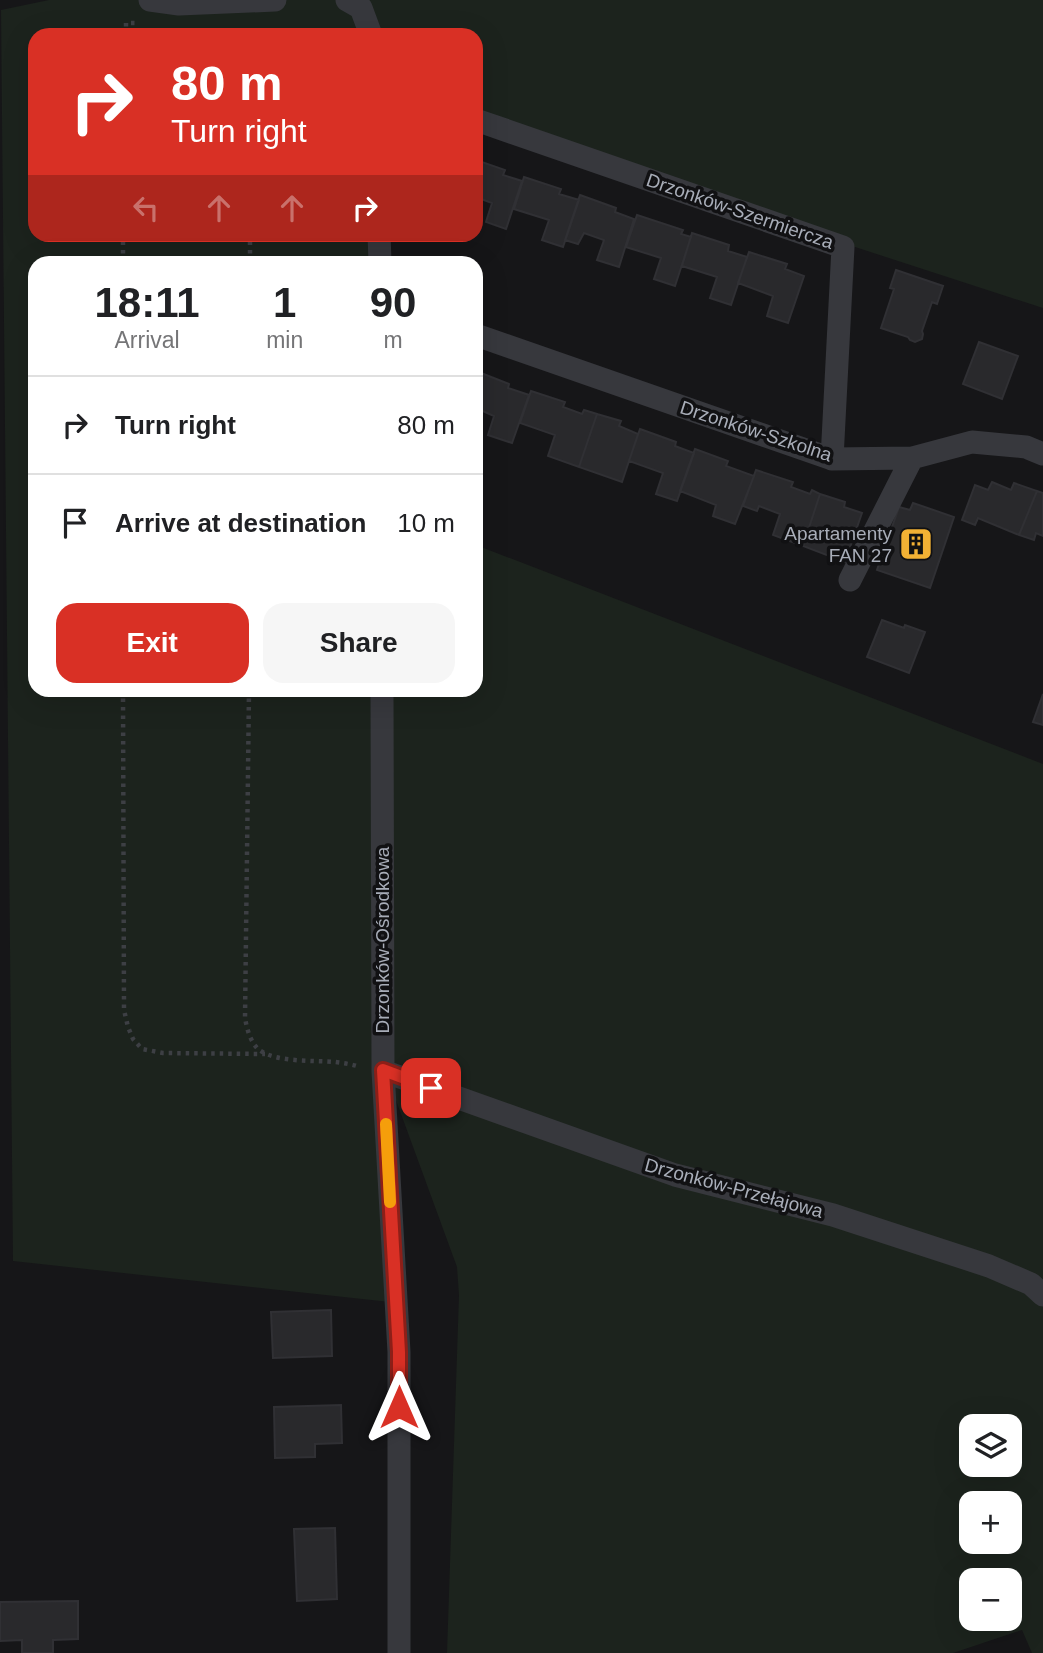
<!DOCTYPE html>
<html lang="en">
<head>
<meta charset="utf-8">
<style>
  :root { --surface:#fff; --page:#f6f6f6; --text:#202124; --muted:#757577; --line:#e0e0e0; --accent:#d93025 }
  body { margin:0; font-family:Helvetica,sans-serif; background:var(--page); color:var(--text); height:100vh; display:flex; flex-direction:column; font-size:26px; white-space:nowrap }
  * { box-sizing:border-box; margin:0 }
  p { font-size:23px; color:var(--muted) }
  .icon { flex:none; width:38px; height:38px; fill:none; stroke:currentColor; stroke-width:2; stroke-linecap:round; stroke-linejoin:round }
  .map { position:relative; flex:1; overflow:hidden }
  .panel { position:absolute; left:28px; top:256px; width:455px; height:441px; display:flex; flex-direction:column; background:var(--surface); border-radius:21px; box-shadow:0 7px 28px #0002 }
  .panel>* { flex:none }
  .top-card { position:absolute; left:28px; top:28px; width:455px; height:214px; border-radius:21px; box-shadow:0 7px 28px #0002; background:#d93025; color:#fff; overflow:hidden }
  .tools { position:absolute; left:959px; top:1414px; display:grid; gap:14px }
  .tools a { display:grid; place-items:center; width:63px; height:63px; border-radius:14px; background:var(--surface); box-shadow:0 7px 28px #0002; font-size:35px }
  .pin { position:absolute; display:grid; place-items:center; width:60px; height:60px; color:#fff; margin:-30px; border-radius:14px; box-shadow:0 4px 10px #0006 }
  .me { position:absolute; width:77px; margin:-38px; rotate:0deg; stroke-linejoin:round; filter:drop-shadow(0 0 5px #0008) }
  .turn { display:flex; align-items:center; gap:24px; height:147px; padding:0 28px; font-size:32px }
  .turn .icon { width:91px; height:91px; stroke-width:2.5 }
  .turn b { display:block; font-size:49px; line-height:60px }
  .lanes { display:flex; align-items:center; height:66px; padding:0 28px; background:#0003; justify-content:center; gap:35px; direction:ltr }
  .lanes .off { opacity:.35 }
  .eta { display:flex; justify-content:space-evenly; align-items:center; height:119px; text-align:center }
  .eta b { font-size:42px; font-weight:700; line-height:49px }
  .primary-button { display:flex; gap:14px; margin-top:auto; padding:14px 28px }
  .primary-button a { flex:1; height:80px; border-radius:21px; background:var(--accent); color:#fff; font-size:28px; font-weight:700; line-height:80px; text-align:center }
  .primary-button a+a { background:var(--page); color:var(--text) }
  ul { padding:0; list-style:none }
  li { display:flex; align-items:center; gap:21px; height:98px; padding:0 28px; border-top:2px solid var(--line) }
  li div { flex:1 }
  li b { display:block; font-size:26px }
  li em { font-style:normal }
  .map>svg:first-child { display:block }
  .green { fill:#1c231d; fill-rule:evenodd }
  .building { fill:#29292c; stroke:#303034; stroke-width:2 }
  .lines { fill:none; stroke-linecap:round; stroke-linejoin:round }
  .path { stroke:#3d3f44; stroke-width:4.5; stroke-dasharray:3.5 5; stroke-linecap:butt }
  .street { stroke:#37383d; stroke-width:23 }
  .route-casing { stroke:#8d1f18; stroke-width:18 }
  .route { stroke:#d93025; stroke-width:12 }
  .slow { stroke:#f59e0b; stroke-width:12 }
  .labels { text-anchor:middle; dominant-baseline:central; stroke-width:7; stroke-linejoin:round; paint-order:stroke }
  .street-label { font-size:19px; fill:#a8adb8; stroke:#111113 }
  .poi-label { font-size:19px; fill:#a8adb8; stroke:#111113; text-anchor:end }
</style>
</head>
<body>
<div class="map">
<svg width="1043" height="1653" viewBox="0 0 1043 1653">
  <rect width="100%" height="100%" fill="#161618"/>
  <path class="green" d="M49,0h994v308l-567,-184v-89h-441v199l338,1 1,27h-339v428h441v-145l567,219v889h-11l-10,-23 -69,23h-506l12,-358 -2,-28 -79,-216 12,251 -377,-41 -12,-1251zM971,1426h39v39h-39zM971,1503h39v39h-39zM971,1580h39v39h-39z"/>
  <path class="building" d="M476,160l29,10 -2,5 19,6 -16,48 -20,-7 6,-19 -16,-6z
    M524,177l37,12 -2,5 20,6 -16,47 -21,-7 7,-20 -35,-11z
    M580,195l36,13 -1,4 19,7 -15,48 -22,-7 7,-20 -20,-7 -6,11 -13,-4z
    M637,215l46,15 -2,4 10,3 -16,49 -21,-7 7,-21 -35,-11z
    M692,233l37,12 -1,6 19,6 -16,48 -21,-7 7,-21 -35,-11z
    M749,252l38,12 -2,5 19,7 -16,47 -21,-7 6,-20 -35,-13z
    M896,270l47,16 -6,18 -5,-2 -10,29 1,3 -1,5 -7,3 -5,-2 -2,-3 -27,-9 13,-39 -4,-1z
    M979,342l39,14 -16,43 -39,-15z
    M476,371l33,13 -1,4 21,7 -17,48 -24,-8 6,-19 -18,-8z
    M531,391l34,11 -2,5 19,7 2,-4 13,4 -18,53 -31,-11 7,-21 -35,-12z
    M597,414l24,7 -2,5 19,8 -16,48 -43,-15z
    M640,429l36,13 -1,4 19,7 -17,48 -21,-7 7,-21 -34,-12z
    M695,449l33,12 -2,5 28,10 -19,48 -22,-8 3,-11 -36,-14z
    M756,470l37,12 -2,5 19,7 2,-4 8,4 -17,52 -30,-11 7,-21 -21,-8 -2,5 -14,-5z
    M992,482l19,8 3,-7 23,8 -18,44 -41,-17 -3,7 -13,-5 13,-35 13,5z
    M1037,491l6,2v43l-7,-3 -2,7 -15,-5z
    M820,494l25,8 -1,5 18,6 -17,49 -42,-16z
    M913,503l41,14 -24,71 -53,-18 22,-63 11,3z
    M882,620l22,8 1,-3 20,7 -16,41 -42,-16z
    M1043,694v31l-10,-3z
    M331,1310l1,46 -59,2 -2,-46z
    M341,1405l1,38 -27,1v13l-40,1 -1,-51z
    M335,1528l2,71 -40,2 -3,-72z
    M78,1601v38l-25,1v13h-31v-13l-22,1v-39z"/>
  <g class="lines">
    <path class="path" d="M126,35v-12h12
      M123,262v-28
      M250,262v-28
      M123,690l1,320 4,17 5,12 9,10 21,4 102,1
      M249,690l-4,328c2,11 5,23 13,31 17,14 56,11 77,13 8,1 15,2 22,4"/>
    <path class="street" d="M150,0l29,4 96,-4
      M347,0l14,8 10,27
      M476,120l367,127 -11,212
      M379,234l1,28
      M476,335l356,124 80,-1 60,-16 54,5 17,7
      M850,580l62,-122
      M382,690l1,381 16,281v301
      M383,1071l292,104 158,40 156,51 42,18 12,11"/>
  </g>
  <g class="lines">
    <defs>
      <path id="route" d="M399,1407v-55l-16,-282 48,18"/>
    </defs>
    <use href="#route" class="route-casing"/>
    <use href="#route" class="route"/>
    <path class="slow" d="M386,1124l4,78"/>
  </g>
  <defs>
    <symbol id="building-square" viewBox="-11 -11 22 22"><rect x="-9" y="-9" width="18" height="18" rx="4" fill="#f2b134" stroke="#111113"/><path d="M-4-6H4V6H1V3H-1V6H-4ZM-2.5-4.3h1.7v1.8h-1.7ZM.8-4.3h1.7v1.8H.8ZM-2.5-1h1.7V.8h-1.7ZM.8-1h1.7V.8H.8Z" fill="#111"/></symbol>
  </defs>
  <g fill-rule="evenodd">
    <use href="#building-square" x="897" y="525" width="38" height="38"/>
  </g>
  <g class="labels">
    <g class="street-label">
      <text transform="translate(740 211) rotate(19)">Drzonków-Szermiercza</text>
      <text transform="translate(756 431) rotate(18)">Drzonków-Szkolna</text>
      <text transform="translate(382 940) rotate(-90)">Drzonków-Ośrodkowa</text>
      <text transform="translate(734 1188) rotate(15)">Drzonków-Przełajowa</text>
    </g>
    <g class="poi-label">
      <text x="892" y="533">Apartamenty<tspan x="892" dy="22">FAN 27</tspan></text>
    </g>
  </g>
</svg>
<div class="tools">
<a><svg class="icon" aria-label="layers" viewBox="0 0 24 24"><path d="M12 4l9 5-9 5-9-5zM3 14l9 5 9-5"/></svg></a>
<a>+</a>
<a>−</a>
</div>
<div class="pin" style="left:431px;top:1088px;background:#d93025"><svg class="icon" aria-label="arrive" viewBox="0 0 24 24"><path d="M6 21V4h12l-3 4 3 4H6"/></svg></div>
<svg class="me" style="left:399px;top:1407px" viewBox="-20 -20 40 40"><path d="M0-17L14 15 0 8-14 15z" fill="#d93025" stroke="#fff" stroke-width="4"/></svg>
<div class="top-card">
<div class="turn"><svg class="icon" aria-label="right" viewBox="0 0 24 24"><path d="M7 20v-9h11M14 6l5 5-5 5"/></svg><div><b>80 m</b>Turn right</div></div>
<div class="lanes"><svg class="icon off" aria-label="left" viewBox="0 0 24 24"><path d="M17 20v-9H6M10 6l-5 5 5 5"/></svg><svg class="icon off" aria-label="ahead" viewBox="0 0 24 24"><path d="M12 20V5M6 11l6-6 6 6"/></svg><svg class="icon off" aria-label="ahead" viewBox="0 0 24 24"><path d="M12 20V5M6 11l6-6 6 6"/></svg><svg class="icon" aria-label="right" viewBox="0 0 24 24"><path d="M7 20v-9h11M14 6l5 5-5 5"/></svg></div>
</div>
<section class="panel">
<div class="eta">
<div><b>18:11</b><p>Arrival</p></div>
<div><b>1</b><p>min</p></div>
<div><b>90</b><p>m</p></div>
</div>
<ul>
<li><svg class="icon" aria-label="right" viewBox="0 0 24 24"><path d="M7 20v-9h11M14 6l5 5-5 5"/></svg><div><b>Turn right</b></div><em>80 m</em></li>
<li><svg class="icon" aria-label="arrive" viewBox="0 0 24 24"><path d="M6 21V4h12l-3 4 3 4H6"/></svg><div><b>Arrive at destination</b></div><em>10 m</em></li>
</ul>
<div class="primary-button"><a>Exit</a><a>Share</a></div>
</section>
</div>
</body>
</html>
